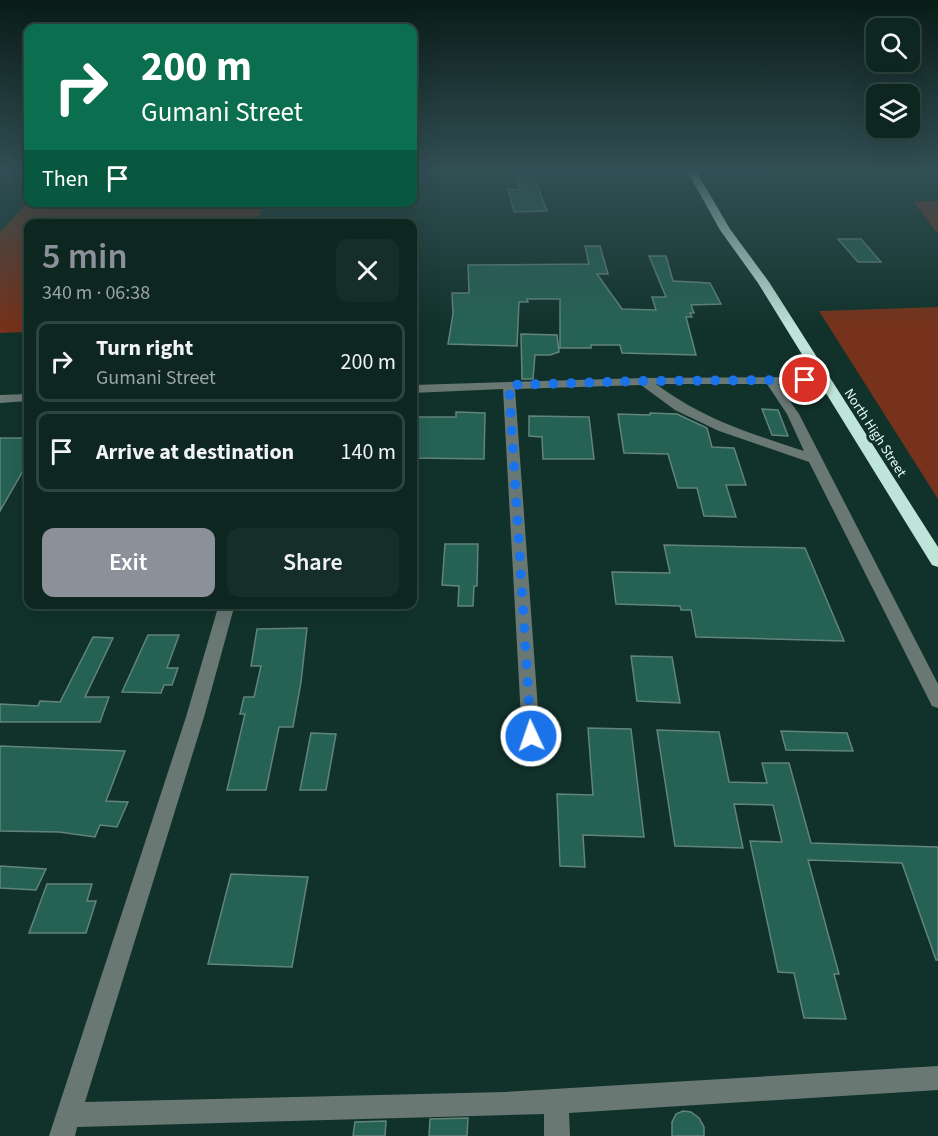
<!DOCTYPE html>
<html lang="en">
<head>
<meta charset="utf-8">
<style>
  :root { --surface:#0d2620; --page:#162e29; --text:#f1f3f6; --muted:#9aa5a5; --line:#2d433e; --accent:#8c9099 }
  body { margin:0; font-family:"Source Sans 3",sans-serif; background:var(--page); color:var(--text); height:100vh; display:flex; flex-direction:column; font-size:22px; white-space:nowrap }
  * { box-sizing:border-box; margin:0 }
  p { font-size:20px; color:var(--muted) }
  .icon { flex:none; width:33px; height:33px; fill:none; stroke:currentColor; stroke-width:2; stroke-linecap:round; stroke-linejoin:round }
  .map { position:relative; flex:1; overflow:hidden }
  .sheet { position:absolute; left:24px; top:219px; width:393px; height:390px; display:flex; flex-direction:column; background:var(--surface); border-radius:12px; box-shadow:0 6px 24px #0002,0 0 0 2px var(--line) }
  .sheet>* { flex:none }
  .top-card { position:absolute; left:24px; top:24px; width:393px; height:183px; border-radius:12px; box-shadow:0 6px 24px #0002,0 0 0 2px var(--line); background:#0b6e4f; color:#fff; overflow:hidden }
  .buttons { position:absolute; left:866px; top:18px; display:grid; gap:12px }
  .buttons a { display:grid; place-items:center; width:54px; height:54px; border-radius:12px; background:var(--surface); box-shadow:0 6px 24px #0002,0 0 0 2px var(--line); font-size:30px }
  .pin { position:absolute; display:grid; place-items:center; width:51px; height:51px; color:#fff; margin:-26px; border:3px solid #fff; border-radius:50%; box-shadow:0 2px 6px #0007 }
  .me { position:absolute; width:66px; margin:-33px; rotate:357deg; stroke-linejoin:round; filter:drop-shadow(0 0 4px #0008) }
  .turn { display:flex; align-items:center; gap:21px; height:126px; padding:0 18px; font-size:27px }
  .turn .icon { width:78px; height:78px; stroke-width:2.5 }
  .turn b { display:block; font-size:42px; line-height:51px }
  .then { display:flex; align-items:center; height:57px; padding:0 18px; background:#0003; gap:12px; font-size:22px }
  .round { display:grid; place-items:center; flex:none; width:63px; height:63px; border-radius:12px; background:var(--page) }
  .head { display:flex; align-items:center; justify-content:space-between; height:102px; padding:0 18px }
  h1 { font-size:36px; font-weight:600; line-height:45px; color:var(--accent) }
  .action { display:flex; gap:12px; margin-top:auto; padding:12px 18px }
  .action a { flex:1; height:69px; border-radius:12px; background:var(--accent); color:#fff; font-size:24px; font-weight:600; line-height:69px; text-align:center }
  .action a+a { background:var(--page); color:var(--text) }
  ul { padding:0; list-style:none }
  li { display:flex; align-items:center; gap:18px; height:81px; margin:0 12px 9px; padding:0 6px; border:3px solid var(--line); border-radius:12px }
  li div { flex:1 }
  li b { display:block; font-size:22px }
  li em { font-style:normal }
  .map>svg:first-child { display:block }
  .green { fill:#76321b }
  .building { fill:#266254; stroke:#62847a; stroke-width:1.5 }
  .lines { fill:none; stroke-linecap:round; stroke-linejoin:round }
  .minor { fill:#6a7874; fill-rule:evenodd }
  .highway { fill:#bfe4d9; fill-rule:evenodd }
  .route { stroke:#1a73e8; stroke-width:10; stroke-dasharray:0 18 }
  .labels { text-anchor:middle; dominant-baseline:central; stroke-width:6; stroke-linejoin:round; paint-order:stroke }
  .far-street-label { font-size:14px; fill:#e7faf4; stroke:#11322a }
</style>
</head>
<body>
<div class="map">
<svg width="938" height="1136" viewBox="0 0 938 1136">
  <rect width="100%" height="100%" fill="#11322a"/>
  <path class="green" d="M913,201h25v33z
    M28,202l235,1 -6,20 -229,1v108l-28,1v-101z
    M938,307v192l-119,-188z"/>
  <path class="building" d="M515,169h16l16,42 -33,1 -6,-23 12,1z
    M838,239h23l20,23h-23z
    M585,246h15l8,28h-11l25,35 34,1 -4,-13h14l-17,-41h17l7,25 37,2 11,21 -30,1 3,8h-4l2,4h-6l10,38 -74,-2 -2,-8h-29v3h-31v-49h-33l1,3h-9l-2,44 -69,-2 5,-30 -1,-21h17l-1,-28 121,-1z
    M521,334l36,1 2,17 -9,3h-15l-2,24h-11z
    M762,409l16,1 10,26 -16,-1z
    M456,412l29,1 -1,46 -72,-1 3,-21h-3v-20h44z
    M650,413l27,1 30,14 5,19 22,1 12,37h-20l10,32 -32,-1 -7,-28h-19l-10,-34 -44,-1 -6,-39 32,1z
    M529,416l60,1 5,42h-51l-1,-22 -13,-1z
    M0,438h28v24l-28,49z
    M445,544h33l-1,42h-3l-1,20h-15l1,-20 -17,-1z
    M664,545l141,3 39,93 -148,-4 -5,-27h-10l-1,-4 -64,-2 -4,-32 58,1z
    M307,628l-6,54 -8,45h-14l-13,63h-39l18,-76h-5l4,-17h10l7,-31h-10l6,-37z
    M148,635h31l-12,33h11l-6,17h-8l-3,8 -39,-1z
    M93,637l20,1 -28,59h24l-9,25h-100v-18l38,2 2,-5 20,1z
    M631,656l41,1 8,46 -43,-2z
    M588,728l43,1 13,108 -61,-2 2,32 -25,-1 -3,-72 36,1z
    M657,730l62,2 10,50 38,1 -5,-20h27l22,80 127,4v113h-2l-34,-97 -94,-3 31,114h-5l12,45 -42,-1 -10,-45 -16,-1 -28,-131 32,1 -9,-37 -39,-1 9,44 -68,-2z
    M781,731l66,2 6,18 -67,-1z
    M311,733l25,1 -10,56h-26z
    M0,746l125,5 -19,50 22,1 -11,25 -17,-2 -5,12 -36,-5 -59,-1z
    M0,866l46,3 -10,21 -36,-2z
    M231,874l77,3 -16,90 -84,-3z
    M47,884h45l-5,17h9l-10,32h-57z
    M683,1111l8,1 8,6 5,9v9h-32v-14l4,-8z
    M468,1118l-1,18h-38l1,-17z
    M386,1121l-1,15h-32l2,-14z"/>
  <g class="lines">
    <path class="minor" d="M0,169h7l-7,4z
      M822,377l6,3 -2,2 -48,2 21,30 139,270v24l-6,-2 -123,-244 -90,-31 -44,-21 -34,-25 -126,4 25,348 -3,5 -6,2 -6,-2 -3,-5 -19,-348 -91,4v-8l232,-7zM656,384h111l20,30 17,37c-55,-18 -101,-32 -148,-67z
      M28,394v7l-28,2v-8z
      M219,604h16l-31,113 -119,385 420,-10 433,-26v24l-369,23 1,23h-26v-22l-467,13 -2,9h-26l137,-419z"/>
    <path class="highway" d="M686,169h9l35,60 39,53 169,265v20l-6,-2 -174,-282 -38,-53z"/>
  </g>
  <linearGradient id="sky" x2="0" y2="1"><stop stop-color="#091c17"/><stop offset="0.52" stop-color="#324f55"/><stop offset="1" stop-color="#324f55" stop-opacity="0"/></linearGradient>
  <rect width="938" height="328" fill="url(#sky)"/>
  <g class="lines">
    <path class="route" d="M531,736l-22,-351 135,-4 161,-1"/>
  </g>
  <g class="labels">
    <g class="far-street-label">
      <text transform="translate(875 433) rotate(57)">North High Street</text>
    </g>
  </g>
</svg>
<div class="buttons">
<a><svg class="icon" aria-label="search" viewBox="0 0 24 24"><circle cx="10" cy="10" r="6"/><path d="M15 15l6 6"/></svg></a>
<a><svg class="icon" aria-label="layers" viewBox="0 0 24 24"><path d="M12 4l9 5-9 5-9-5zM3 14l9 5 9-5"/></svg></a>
</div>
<div class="pin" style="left:805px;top:380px;background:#d93025"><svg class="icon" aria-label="arrive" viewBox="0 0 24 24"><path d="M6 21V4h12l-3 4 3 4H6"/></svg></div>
<svg class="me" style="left:531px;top:736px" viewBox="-20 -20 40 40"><circle r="17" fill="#1a73e8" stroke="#fff" stroke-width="3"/><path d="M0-11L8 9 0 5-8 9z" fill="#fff"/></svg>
<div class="top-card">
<div class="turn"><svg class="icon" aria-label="right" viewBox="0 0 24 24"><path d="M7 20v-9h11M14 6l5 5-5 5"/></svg><div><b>200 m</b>Gumani Street</div></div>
<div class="then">Then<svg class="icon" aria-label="arrive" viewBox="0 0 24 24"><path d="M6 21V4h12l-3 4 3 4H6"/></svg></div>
</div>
<section class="sheet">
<div class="head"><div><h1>5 min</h1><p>340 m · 06:38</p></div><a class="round"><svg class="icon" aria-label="close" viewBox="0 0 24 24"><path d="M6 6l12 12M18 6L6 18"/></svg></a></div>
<ul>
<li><svg class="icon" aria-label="right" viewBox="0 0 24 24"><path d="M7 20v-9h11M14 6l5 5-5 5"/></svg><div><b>Turn right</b><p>Gumani Street</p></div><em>200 m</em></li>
<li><svg class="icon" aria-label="arrive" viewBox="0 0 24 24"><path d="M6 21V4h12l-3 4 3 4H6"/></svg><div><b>Arrive at destination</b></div><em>140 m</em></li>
</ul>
<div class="action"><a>Exit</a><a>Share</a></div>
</section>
</div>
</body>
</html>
